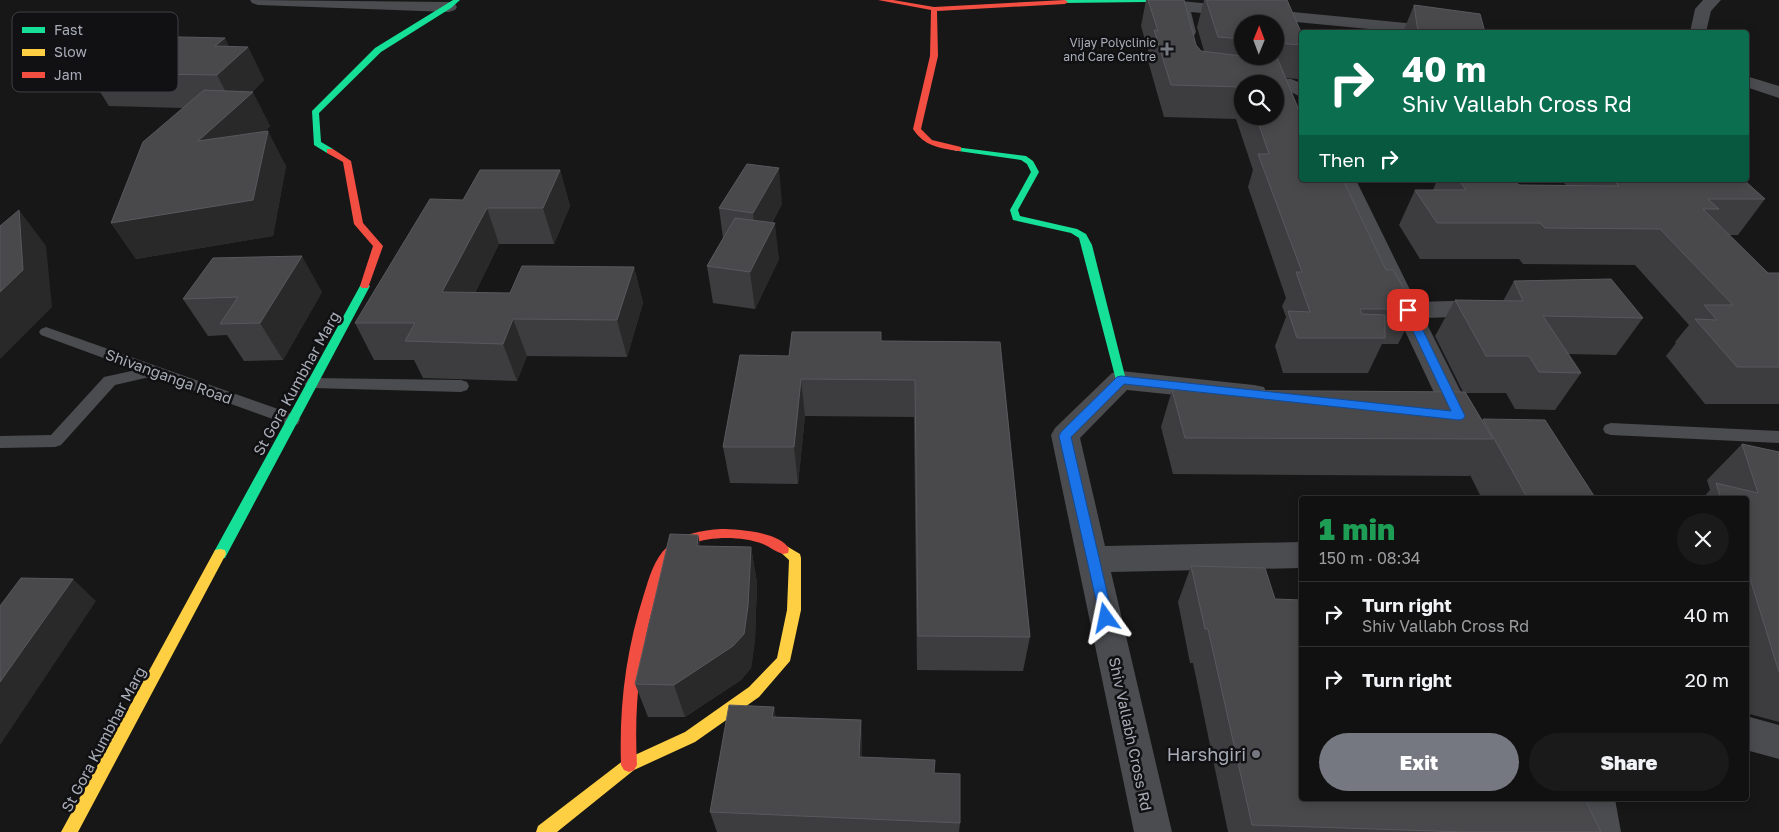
<!DOCTYPE html>
<html lang="en">
<head>
<meta charset="utf-8">
<style>
  :root { --surface:#111; --page:#1a1a1a; --text:#f1f3f6; --muted:#9c9d9f; --line:#303131; --accent:#757880 }
  body { margin:0; font-family:"Golos Text",sans-serif; background:var(--page); color:var(--text); height:100vh; display:flex; flex-direction:column; font-size:19px; white-space:nowrap }
  * { box-sizing:border-box; margin:0 }
  p { font-size:16px; color:var(--muted) }
  .icon { flex:none; width:28px; height:28px; fill:none; stroke:currentColor; stroke-width:2; stroke-linecap:round; stroke-linejoin:round }
  .map { position:relative; flex:1; overflow:hidden }
  .sheet { position:absolute; left:1299px; top:496px; width:450px; height:305px; display:flex; flex-direction:column; background:var(--surface); border-radius:5px; box-shadow:0 2px 12px #0003,0 0 0 1px var(--line) }
  .sheet>* { flex:none }
  .top-card { position:absolute; left:1299px; top:30px; width:450px; height:152px; border-radius:5px; box-shadow:0 2px 12px #0003,0 0 0 1px var(--line); background:#0b6e4f; color:#fff; overflow:hidden }
  .needle { width:32px; rotate:1deg }
  .controls { position:absolute; left:1234px; top:15px; display:grid; gap:10px }
  .controls a { display:grid; place-items:center; width:50px; height:50px; border-radius:50%; background:var(--surface); box-shadow:0 2px 12px #0003,0 0 0 1px var(--line); font-size:25px }
  .pin { position:absolute; display:grid; place-items:center; width:42px; height:42px; color:#fff; margin:-21px; border-radius:10px; box-shadow:0 2px 8px #0006 }
  .me { position:absolute; width:55px; margin:-28px; rotate:348deg; stroke-linejoin:round; filter:drop-shadow(0 0 4px #0008) }
  .turn { display:flex; align-items:center; gap:18px; height:105px; padding:0 20px; font-size:22px }
  .turn .icon { width:65px; height:65px; stroke-width:2.5 }
  .turn b { display:block; font-size:35px; line-height:42px }
  .then { display:flex; align-items:center; height:48px; padding:0 20px; background:#0003; gap:10px; font-size:19px }
  .round { display:grid; place-items:center; flex:none; width:52px; height:52px; border-radius:26px; background:var(--page) }
  .overview { display:flex; align-items:center; justify-content:space-between; height:85px; padding:0 20px }
  h1 { font-size:30px; font-weight:800; line-height:38px; color:#1e9e55 }
  .button { display:flex; gap:10px; margin-top:auto; padding:10px 20px }
  .button a { flex:1; height:58px; border-radius:30px; background:var(--accent); color:#fff; font-size:20px; font-weight:800; line-height:58px; text-align:center }
  .button a+a { background:var(--page); color:var(--text) }
  ul { padding:0; list-style:none }
  li { display:flex; align-items:center; gap:15px; height:65px; padding:0 20px; border-top:1px solid var(--line) }
  li div { flex:1 }
  li b { display:block; font-size:19px }
  li em { font-style:normal }
  .map>svg:first-child { display:block }
  .lines { fill:none; stroke-linecap:round; stroke-linejoin:round }
  .lane { fill:#4b4c50; fill-rule:evenodd }
  .street { fill:#4b4c50; fill-rule:evenodd }
  .fast { fill:#16e098; fill-rule:evenodd }
  .slow { fill:#ffcf43; fill-rule:evenodd }
  .jam { fill:#f24e42; fill-rule:evenodd }
  .wall { fill:#3d3d3f; fill-rule:evenodd }
  .shaded-wall { fill:#29292a }
  .building { fill:#49494c; stroke:#58595d }
  .route { fill:#1a73e8; stroke:#114b97 }
  .poi-dot { fill:#757880; stroke:#111113; stroke-width:2 }
  .labels { text-anchor:middle; dominant-baseline:central; stroke-width:5; stroke-linejoin:round; paint-order:stroke }
  .far-poi-label { font-size:12px; fill:#a8adb8; stroke:#111113; text-anchor:end }
  .street-label { font-size:15px; fill:#a8adb8; stroke:#111113 }
  .near-poi-label { font-size:18px; fill:#a8adb8; stroke:#111113; text-anchor:end }
  .key { fill:#111113; stroke:#3e4045; stroke-width:1 }
  .key-label { font-size:14px; fill:#a8adb8 }
</style>
</head>
<body>
<div class="map">
<svg width="1779" height="832" viewBox="0 0 1779 832">
  <rect width="100%" height="100%" fill="#171717"/>
  <g class="lines">
    <path class="lane" d="M46,327l252,89 2,4 -2,4 -6,2 -138,-50 -39,9 -54,60 -6,2 -55,1v-12l51,-1 53,-58 32,-7 -95,-35 -2,-3 2,-3z
      M312,378l149,2 6,2 2,4 -2,4 -6,2 -149,-4 -6,-1 -2,-4 2,-4z
      M1611,423l168,8v12l-168,-8 -6,-2 -2,-4 2,-4z"/>
    <path class="street" d="M250,0l199,2 6,2 2,3 -2,3 -6,2 -191,-7 -6,-2z
      M1703,0h18l-10,11 -5,21h-16l5,-23z
      M1181,1l266,26 6,1 2,4h-55l-209,-20 5,20 -2,4h-12l-2,-4 -7,-26 2,-3z
      M1746,76l33,10v12l-33,-11z
      M1275,78l16,1 10,4v14l-14,-7h-12v-6h-9l2,-4z
      M1334,180h22l60,122 70,-2 9,2 3,6 -3,6 -9,2 -62,2 49,98 -4,7 -10,3 -10,-3 -4,-7z
      M1121,371l133,14 10,2 3,7 -3,7 -10,2 -127,-13 -47,48 25,108 196,-4v26l-190,4 61,260h-38l-83,-397 4,-7 57,-55z
      M1746,716l33,9v34l-33,-9z
      M1577,799h38l6,33h-38z"/>
    <path class="fast" d="M453,0h7l-9,8 -70,44 -62,61 2,29 12,7v4h-6l-13,-8 -2,-34 63,-63z
      M1065,0h93l26,6 -3,2 -35,-6 -83,1 -1,-1z
      M955,147l71,9 7,5 6,11 -21,38 2,6 57,13 9,5 6,11 34,135 -1,3h-8l-1,-3 -37,-142 -8,-5 -58,-13 -3,-10 21,-38 -4,-8 -6,-4 -63,-9h-3z
      M365,283l5,3 -145,272 -5,1 -5,-1 -1,-4 1,-4 145,-264z"/>
    <path class="slow" d="M783,544l17,10 1,4v52l-11,51 -31,36 -64,45 -61,28 -77,62h-21l2,-6 86,-66 61,-28 64,-45 28,-29 10,-48 2,-50 -12,-11 1,-4z
      M220,549l5,1 1,4 -148,278h-17l154,-282z"/>
    <path class="jam" d="M878,0h15l41,7 131,-7 3,2 -3,2 -128,7 1,45 -17,73 11,11 29,7v4h-3c-19,-3 -34,-5 -45,-22l17,-73 1,-46z
      M327,149h6l18,12 12,62 20,23 -15,42h-6l-2,-2 13,-40 -19,-22 -11,-62 -16,-9z
      M721,529c17,0 60,3 68,20l-1,4 -5,1c-7,-2 -13,-7 -20,-10 -21,-8 -52,-8 -72,0 -8,4 -15,9 -20,17 -9,12 -13,28 -17,42 -15,54 -20,107 -17,162l-3,5 -5,2 -5,-2 -3,-5c-2,-59 5,-115 23,-171 5,-16 10,-35 23,-47 14,-13 35,-17 54,-18z"/>
  </g>
  <path class="wall" d="M1146,0h38l12,45 5,6h3l-7,-24 7,-27h83l14,32v50l-3,-3 -13,-1 16,102 85,90 30,39 -18,35h-16l-14,29h-85l-8,-27 11,-29 -4,-11 4,-8 -38,-111 5,-17 -17,-51 -72,-2 -16,-56 1,-7 -8,-28zM1242,24h33v32h-33zM1242,84l33,32h-33z
    M1414,5l71,27h-82z
    M225,38l4,9h19l16,33 -12,12 18,34 -6,6 22,34 -13,70 -137,23 -25,-36 72,-115 -74,-2 -21,-33z
    M560,170l10,36 -16,38h-55l-24,49h35l124,-26 9,36 -16,54 -100,-1 -10,25 -94,-3 -9,-18h-40l-19,-37 108,-123z
    M1437,180h77l5,5h47l-5,-5h183l21,19 -27,36h-9l39,38h11v131h-74l-39,-48 10,-13 -1,-1 14,-17 -54,-60 -112,-1 -4,-5h-99l-21,-34 16,-35h18z
    M782,204l-10,19 7,36 -24,50 -42,-6 -6,-37 16,-28 -4,-30z
    M1514,281l129,37 -27,37 -48,-1 13,19 -26,37 -40,-1 -9,-16h-40l16,27 1,-1 113,80h-114l-12,-24 -1,1 -296,-2 -12,-47 11,-37 291,2 -28,-56 20,-36 48,1z
    M322,292l-39,68 -39,1 -17,-26 -19,1 -25,-37z
    M881,341l119,1 30,295 -7,34 -106,-1 -3,-253 -109,-1 -7,68 -68,-1 -7,-36 66,-91z
    M1742,444l37,8v270l-33,-9v-214h-44l8,-9 -3,-10z
    M698,535l2,11 51,1 6,36 -2,57 -4,28 -10,12 -56,37h-37l-13,-33z
    M1191,566l110,233 300,33h-373l-35,-169h-3l-12,-61z
    M774,707l1,10 86,3 1,37 72,16 26,50 -1,9h-242l-7,-20z"/>
  <path class="shaded-wall" d="M225,38l10,21 13,-12 16,33 -15,15 4,-3 17,34 -52,50 -20,-35 36,-33 -17,-33 -2,-29z
    M268,131l18,35 -13,70 -137,23 -25,-36z
    M779,168l3,36 -25,45 -4,-36z
    M560,170l10,36 -16,38 -11,-36z
    M487,208l12,36 -42,85 -15,-37z
    M19,210l27,36 6,61 -52,52v-67z
    M775,223l4,36 -24,50 -5,-37z
    M302,256l20,36 -39,68 -23,-37z
    M634,267l9,36 -16,54 -10,-37z
    M513,319l14,37 -10,25 -14,-37z
    M801,379l4,37 -7,68 -4,-37z
    M698,535l8,36 -9,-25z
    M751,547l6,36 -2,57 -4,28 -10,12 -56,37 -11,-32z
    M73,579l23,22 -96,144v-63z
    M774,707l6,32 -8,-22z
    M861,720l1,32 -2,36 -1,-31z"/>
  <path class="building" d="M1148,0h36l12,45 5,6 41,5h33l1,-1 25,60v65h42l43,90h7l23,39h-56l2,5 23,1v23h-88l-9,-27 22,1 -14,-40h6l-44,-118h11l-13,-38h19v-32h-33v3l-71,-2 -17,-55 4,1z
    M1206,0h81l14,32h10h-10v13l-26,-2v-19h-33v15l-24,-2z
    M1414,5l66,9 5,18h-67z
    M136,36l89,2 -10,8 33,1 -31,28 -129,-2z
    M204,90l49,2 -55,49 70,-10 -15,69 -142,23 32,-81z
    M747,164l32,4 -26,45 -34,-5z
    M480,170h80l-17,38h-56l-45,84 68,1 12,-27 112,1 -17,53 -104,-1 -10,25 -98,-3 10,-18h-60l75,-124 33,1z
    M1459,180h55l5,5 100,1 -6,-6h131l21,19h-57l11,10h-16l65,64h11v94h-42l-42,-48 22,1 -13,-15h29l-73,-76 -115,-1 -5,-5h-103l-22,-33h51z
    M19,210l4,60 -23,22v-66z
    M735,218l40,5 -25,49 -43,-6z
    M302,256l-42,67 -40,1 18,-27 -55,2 30,-41z
    M1611,279l32,39 -100,-2 38,57 -42,-1 -10,-16h-43l-31,-56 68,1 -9,-20z
    M792,332h89v9l119,1 30,295 -112,-1 -3,-256 -114,-1 -7,68h-71l17,-92 49,1z
    M1172,390l293,2 28,47 -308,-1z
    M1483,419l62,1 51,79h-68z
    M1742,444l37,8v220l-33,-106v-67h-25l-5,-16 42,10z
    M670,534l28,1 -1,11 54,1 -3,59 -4,28 -11,12 -59,39 -39,-1z
    M1191,566l74,2 10,31 26,1v199h284l16,33h-137l-212,-7 -44,-196h-3z
    M21,578l52,1 -73,103v-76z
    M729,705l45,2 -2,10 89,3 -2,37 76,3 -1,13 26,1v49l-250,-11z"/>
  <path class="route" d="M1408,307l5,3 52,106 -2,3 -4,1 -335,-36 -53,53 42,181 -2,4 -5,2 -5,-2 -42,-186 2,-4 56,-55 4,-1 330,35 -48,-101z"/>
  <g class="poi-dot">
    <path d="M1164.5 41.5h5v5h5v5h-5v5h-5v-5h-5v-5h5z"/>
    <circle cx="1256" cy="754" r="5"/>
  </g>
  <g class="labels">
    <g class="far-poi-label">
      <text x="1156" y="42">Vijay Polyclinic<tspan x="1156" dy="14">and Care Centre</tspan></text>
    </g>
    <g class="street-label">
      <text transform="translate(169 376) rotate(20)">Shivanganga Road</text>
      <text transform="translate(296 383) rotate(-61)">St Gora Kumbhar Marg</text>
      <text transform="translate(1131 734) rotate(78)">Shiv Vallabh Cross Rd</text>
      <text transform="translate(103 739) rotate(-62)">St Gora Kumbhar Marg</text>
    </g>
    <g class="near-poi-label">
      <text x="1246" y="754">Harshgiri</text>
    </g>
  </g>
  <rect x="12" y="12" width="166" height="80" rx="8" class="key"/>
  <rect x="22" y="27" width="23" height="6" fill="#16e098"/>
  <rect x="22" y="49" width="23" height="7" fill="#ffcf43"/>
  <rect x="22" y="72" width="23" height="6" fill="#f24e42"/>
  <g class="key-label">
    <text x="54" y="35">Fast</text>
    <text x="54" y="57">Slow</text>
    <text x="54" y="80">Jam</text>
  </g>
</svg>
<div class="controls">
<a><svg class="needle" viewBox="-14 -14 28 28"><path d="M0-13l5 13h-10z" fill="#e53935"/><path d="M0 13l5-13h-10z" fill="#9c9d9f"/></svg></a>
<a><svg class="icon" aria-label="search" viewBox="0 0 24 24"><circle cx="10" cy="10" r="6"/><path d="M15 15l6 6"/></svg></a>
</div>
<div class="pin" style="left:1408px;top:310px;background:#d93025"><svg class="icon" aria-label="arrive" viewBox="0 0 24 24"><path d="M6 21V4h12l-3 4 3 4H6"/></svg></div>
<svg class="me" style="left:1106px;top:618px" viewBox="-20 -20 40 40"><path d="M0-17L14 15 0 8-14 15z" fill="#1a73e8" stroke="#fff" stroke-width="4"/></svg>
<div class="top-card">
<div class="turn"><svg class="icon" aria-label="right" viewBox="0 0 24 24"><path d="M7 20v-9h11M14 6l5 5-5 5"/></svg><div><b>40 m</b>Shiv Vallabh Cross Rd</div></div>
<div class="then">Then<svg class="icon" aria-label="right" viewBox="0 0 24 24"><path d="M7 20v-9h11M14 6l5 5-5 5"/></svg></div>
</div>
<section class="sheet">
<div class="overview"><div><h1>1 min</h1><p>150 m · 08:34</p></div><a class="round"><svg class="icon" aria-label="close" viewBox="0 0 24 24"><path d="M6 6l12 12M18 6L6 18"/></svg></a></div>
<ul>
<li><svg class="icon" aria-label="right" viewBox="0 0 24 24"><path d="M7 20v-9h11M14 6l5 5-5 5"/></svg><div><b>Turn right</b><p>Shiv Vallabh Cross Rd</p></div><em>40 m</em></li>
<li><svg class="icon" aria-label="right" viewBox="0 0 24 24"><path d="M7 20v-9h11M14 6l5 5-5 5"/></svg><div><b>Turn right</b></div><em>20 m</em></li>
</ul>
<div class="button"><a>Exit</a><a>Share</a></div>
</section>
</div>
</body>
</html>
